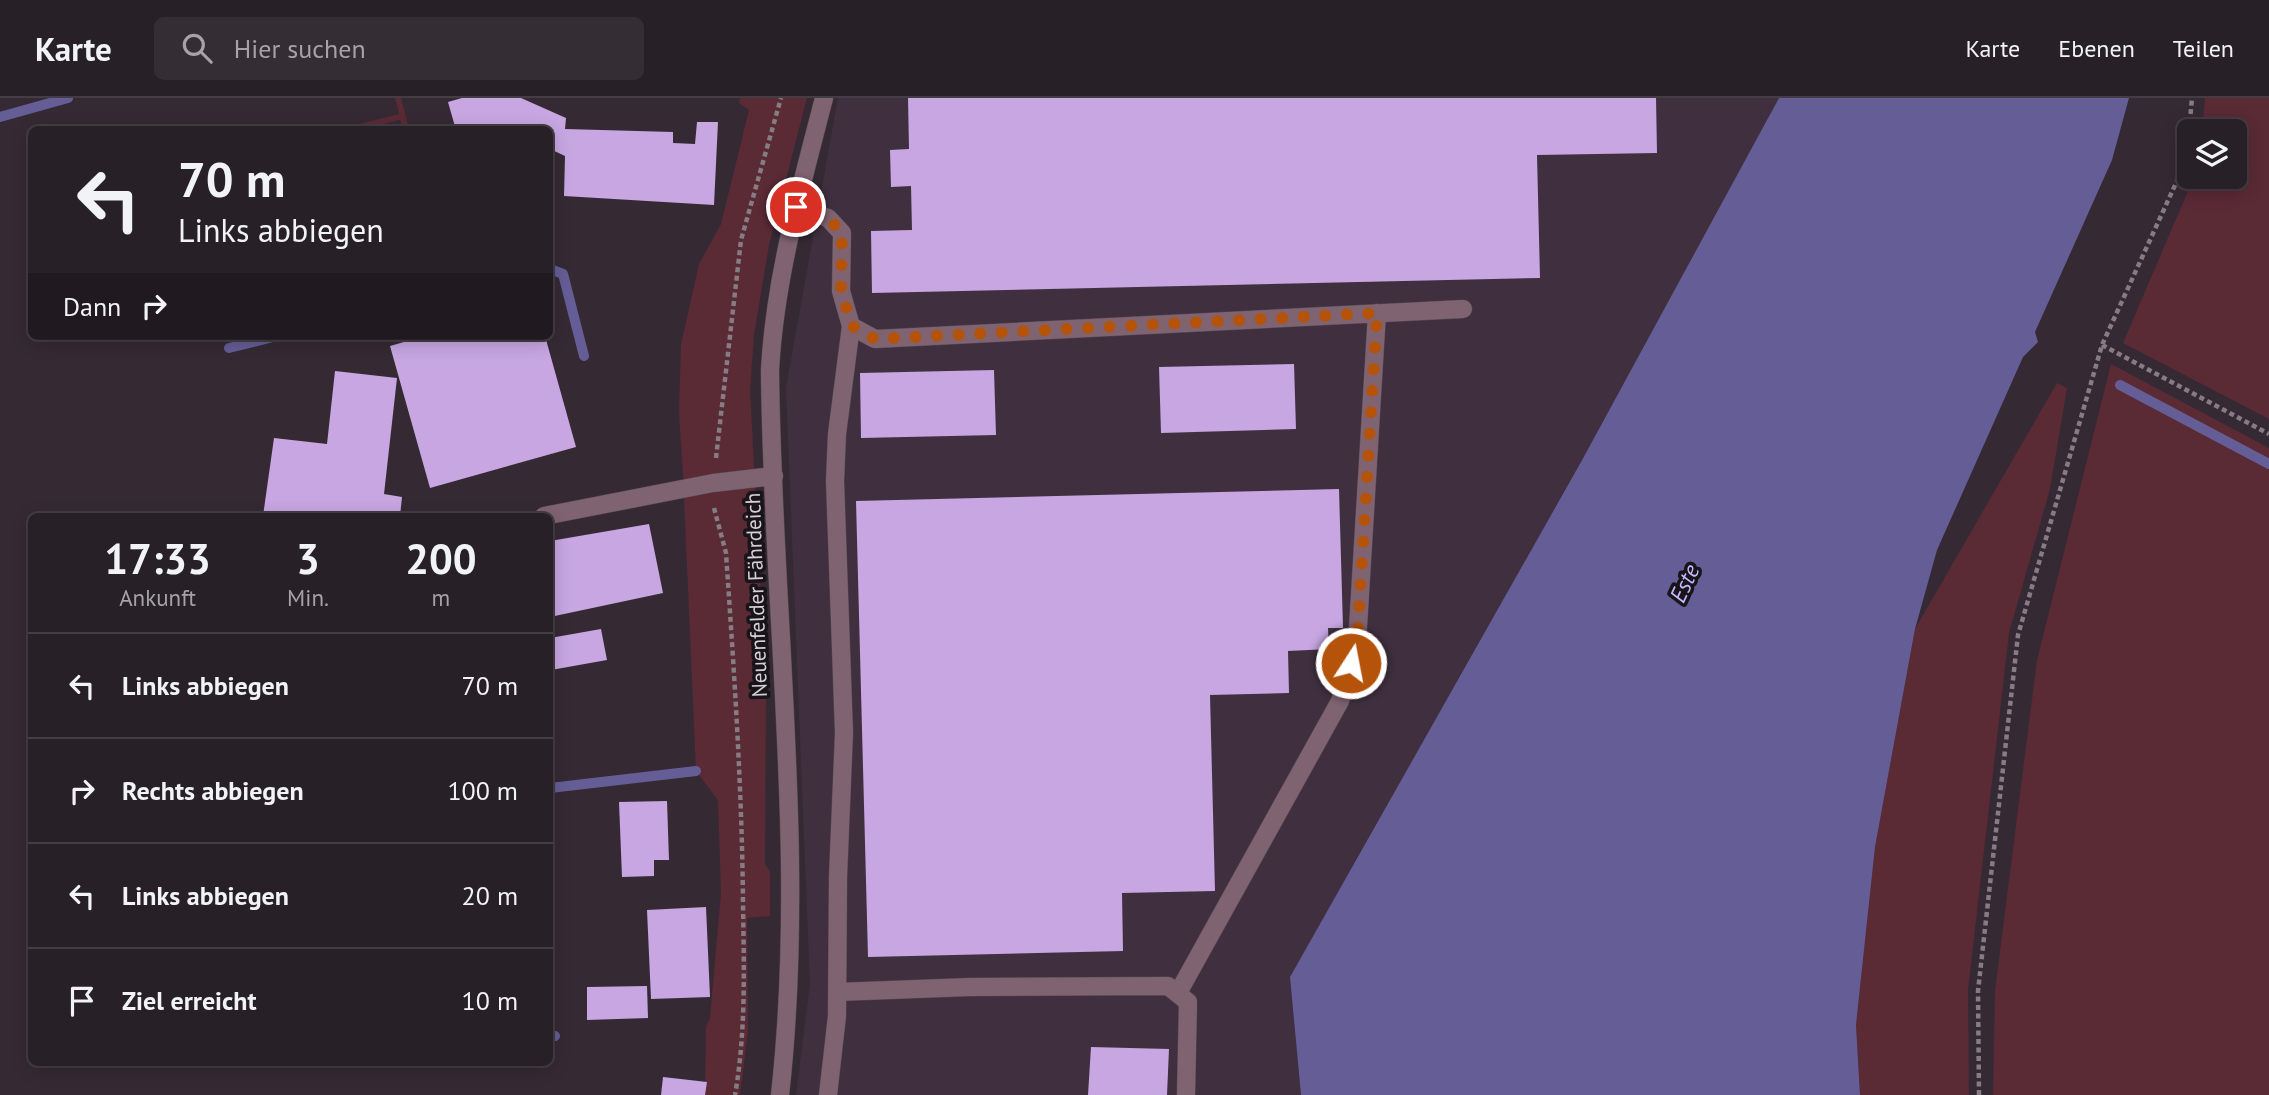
<!DOCTYPE html>
<html lang="de">
<head>
<meta charset="utf-8">
<style>
  :root { --surface:#282027; --page:#342d33; --text:#f1f3f6; --muted:#a5a3a7; --line:#443e44 }
  body { margin:0; font-family:"PT Sans",sans-serif; background:var(--page); color:var(--text); height:100vh; display:flex; flex-direction:column; font-size:26px; white-space:nowrap }
  * { box-sizing:border-box; margin:0 }
  p { font-size:23px; color:var(--muted) }
  .icon { flex:none; width:38px; height:38px; fill:none; stroke:currentColor; stroke-width:2; stroke-linecap:round; stroke-linejoin:round }
  .map { position:relative; flex:1; overflow:hidden }
  .sheet { position:absolute; left:28px; top:415px; width:525px; height:553px; display:flex; flex-direction:column; background:var(--surface); border-radius:10px; box-shadow:0 4px 18px #0003,0 0 0 2px var(--line) }
  .sheet>* { flex:none }
  .hud { position:absolute; left:28px; top:28px; width:525px; height:214px; border-radius:10px; box-shadow:0 4px 18px #0003,0 0 0 2px var(--line); background:#282027; color:var(--text); overflow:hidden }
  .tools { position:absolute; left:2177px; top:21px; display:grid; gap:14px }
  .tools a { display:grid; place-items:center; width:70px; height:70px; border-radius:10px; background:var(--surface); box-shadow:0 4px 18px #0003,0 0 0 2px var(--line); font-size:35px }
  .pin { position:absolute; display:grid; place-items:center; width:60px; height:60px; color:#fff; margin:-30px; border:4px solid #fff; border-radius:50%; box-shadow:0 2px 7px #0007 }
  .me { position:absolute; width:77px; margin:-38px; rotate:11deg; stroke-linejoin:round; filter:drop-shadow(0 0 5px #0008) }
  .turn { display:flex; align-items:center; gap:24px; height:147px; padding:0 35px; font-size:32px }
  .turn .icon { width:91px; height:91px; stroke-width:2.5 }
  .turn b { display:block; font-size:49px; line-height:60px }
  .then { display:flex; align-items:center; height:66px; padding:0 35px; background:#0003; gap:14px; font-size:26px }
  .eta { display:flex; justify-content:space-evenly; align-items:center; height:119px; text-align:center }
  .eta b { font-size:42px; font-weight:600; line-height:49px }
  ul { padding:0; list-style:none }
  li { display:flex; align-items:center; gap:21px; height:105px; padding:0 35px; border-top:2px solid var(--line) }
  li div { flex:1 }
  li b { display:block; font-size:26px }
  li em { font-style:normal }
  header { display:flex; align-items:center; gap:42px; box-sizing:border-box; height:98px; padding:0 35px; background:var(--surface); border-bottom:2px solid var(--line) }
  header strong { font-size:33px }
  nav { display:flex; gap:38px; margin-inline-start:auto; font-size:24px }
  .search { width:490px; height:63px; background:var(--page); display:flex; align-items:center; gap:18px; box-sizing:border-box; padding:0 24px; border-radius:10px; color:var(--muted); font-size:26px }
  .map>svg:first-child { display:block }
  .built { fill:#40303f }
  .green { fill:#5a2a35 }
  .water { fill:#655d96 }
  .lines { fill:none; stroke-linecap:round; stroke-linejoin:round }
  .stream { stroke:#655d96; stroke-width:10 }
  .building { fill:#c7a6e2 }
  .minor-casing { stroke:#524851; stroke-width:19 }
  .path { stroke:#857c84; stroke-width:4.5; stroke-dasharray:5 3.5; stroke-linecap:butt }
  .minor { stroke:#7f6370; stroke-width:18 }
  .route { stroke:#b45309; stroke-width:12; stroke-dasharray:0 21.6 }
  .labels { text-anchor:middle; dominant-baseline:central; stroke-width:7; stroke-linejoin:round; paint-order:stroke }
  .street-label { font-size:21px; fill:#d7cfd6; stroke:#191419 }
  .water-label { font-size:23px; font-style:italic; fill:#c2b9fe; stroke:#191419 }
</style>
</head>
<body>
<header>
<strong>Karte</strong>
<div class="search"><svg class="icon" aria-label="search" viewBox="0 0 24 24"><circle cx="10" cy="10" r="6"/><path d="M15 15l6 6"/></svg>Hier suchen</div>
<nav><a>Karte</a><a>Ebenen</a><a>Teilen</a></nav>
</header>
<div class="map">
<svg width="2269" height="997" viewBox="0 0 2269 997">
  <rect width="100%" height="100%" fill="#352a34"/>
  <path class="built" d="M838,0h941l-198,364 -291,515 11,118h-505l14,-111 -24,-596z"/>
  <path class="green" d="M395,0h6l8,31h-6l-3,-9 -37,9h-23l59,-15z
    M740,0h67l-38,147 -15,90 -4,55 16,300 -1,174 5,8v44l-23,2 1,113 -8,64h-35l1,-68 4,-9 11,-125 -3,-93 -22,-29 -13,-296 -4,-63 2,-68 18,-80 22,-40 28,-114 -10,-7z
    M2205,0h64v321l-146,-76 71,-166h41v-46h-33z
    M2111,266l158,84v647h-276l2,-104 42,-331z
    M2057,285l10,5 -17,101 -41,144 -41,357 1,105h-109l-4,-70 19,-178 40,-218z"/>
  <path class="water" d="M1779,0h350l-17,62 -77,172 3,10 -15,15 -86,193 -22,79 -40,218 -19,178 4,70h-559l-11,-118 291,-515z"/>
  <g class="lines">
    <path class="stream" d="M0,19l68,-19
      M550,171l13,5 21,82
      M229,250l48,-12
      M2120,287l149,79
      M550,690l146,-17
      M550,937l5,1"/>
  </g>
  <path class="building" d="M462,0h59l45,20 -1,11 108,3v11l22,1 2,-22h21l-4,83 -150,-9 1,-40 -15,-7v-19h-94l-8,-28z
    M908,0h748l1,55 -120,2 3,123 -668,15 -1,-62 41,-1 -1,-44 -20,1 -1,-37 19,-1z
    M425,238h120l31,111 -146,41 -40,-142z
    M1294,266l2,65 -135,4 -2,-66z
    M994,272l2,65 -135,3 -1,-65z
    M335,273l62,7 -13,116 18,3 -2,19h-137l11,-78 53,6z
    M1339,391l4,139h-15l1,21 -41,2 1,42 -79,2 5,196 -93,2 1,58 -255,6 -12,-456z
    M649,426l14,69 -113,24v-76z
    M601,531l6,31 -56,10 -1,-32z
    M667,703l2,59h-15v16l-32,1 -3,-75z
    M706,809l4,90 -59,2 -4,-89z
    M647,888l1,32 -61,2v-33z
    M1091,949l78,2 -2,46h-79z
    M663,979l44,5 -2,13h-44z"/>
  <g class="lines">
    <defs>
      <path id="minor" d="M796,109l32,11 14,15 -1,58 10,35 24,13 588,-30
        M544,418l169,-33 61,-7
        M837,894l133,-5 198,-1 20,16 -2,93
        M1178,895l162,-292 17,-57 20,-331
        M780,997c27,-241 -8,-484 -10,-725 5,-93 31,-182 54,-272
        M828,997l9,-79 1,-139 6,-144 -9,-252 2,-47 14,-108"/>
    </defs>
    <use href="#minor" class="minor-casing"/>
    <path class="path" d="M2189,33l3,-33
      M2102,247l167,89
      M716,360l25,-218 40,-142
      M714,410l12,45c8,117 16,234 17,351 1,64 3,128 -8,191
      M1979,997l-1,-104 40,-356 84,-290 85,-186 2,-27"/>
    <use href="#minor" class="minor"/>
  </g>
  <g class="lines">
    <path class="route" d="M796,109l32,11 14,15 -1,58 11,35 23,13 502,-26 -20,331 -6,19"/>
  </g>
  <g class="labels">
    <g class="street-label">
      <text transform="translate(756 497) rotate(-92)">Neuenfelder Fährdeich</text>
    </g>
    <g class="water-label">
      <text transform="translate(1684 485) rotate(-65)">Este</text>
    </g>
  </g>
</svg>
<div class="tools">
<a><svg class="icon" aria-label="layers" viewBox="0 0 24 24"><path d="M12 4l9 5-9 5-9-5zM3 14l9 5 9-5"/></svg></a>
</div>
<div class="pin" style="left:796px;top:109px;background:#d93025"><svg class="icon" aria-label="arrive" viewBox="0 0 24 24"><path d="M6 21V4h12l-3 4 3 4H6"/></svg></div>
<svg class="me" style="left:1351px;top:565px" viewBox="-20 -20 40 40"><circle r="17" fill="#b45309" stroke="#fff" stroke-width="3"/><path d="M0-11L8 9 0 5-8 9z" fill="#fff"/></svg>
<div class="hud">
<div class="turn"><svg class="icon" aria-label="left" viewBox="0 0 24 24"><path d="M17 20v-9H6M10 6l-5 5 5 5"/></svg><div><b>70 m</b>Links abbiegen</div></div>
<div class="then">Dann<svg class="icon" aria-label="right" viewBox="0 0 24 24"><path d="M7 20v-9h11M14 6l5 5-5 5"/></svg></div>
</div>
<section class="sheet">
<div class="eta">
<div><b>17:33</b><p>Ankunft</p></div>
<div><b>3</b><p>Min.</p></div>
<div><b>200</b><p>m</p></div>
</div>
<ul>
<li><svg class="icon" aria-label="left" viewBox="0 0 24 24"><path d="M17 20v-9H6M10 6l-5 5 5 5"/></svg><div><b>Links abbiegen</b></div><em>70 m</em></li>
<li><svg class="icon" aria-label="right" viewBox="0 0 24 24"><path d="M7 20v-9h11M14 6l5 5-5 5"/></svg><div><b>Rechts abbiegen</b></div><em>100 m</em></li>
<li><svg class="icon" aria-label="left" viewBox="0 0 24 24"><path d="M17 20v-9H6M10 6l-5 5 5 5"/></svg><div><b>Links abbiegen</b></div><em>20 m</em></li>
<li><svg class="icon" aria-label="arrive" viewBox="0 0 24 24"><path d="M6 21V4h12l-3 4 3 4H6"/></svg><div><b>Ziel erreicht</b></div><em>10 m</em></li>
</ul>
</section>
</div>
</body>
</html>
